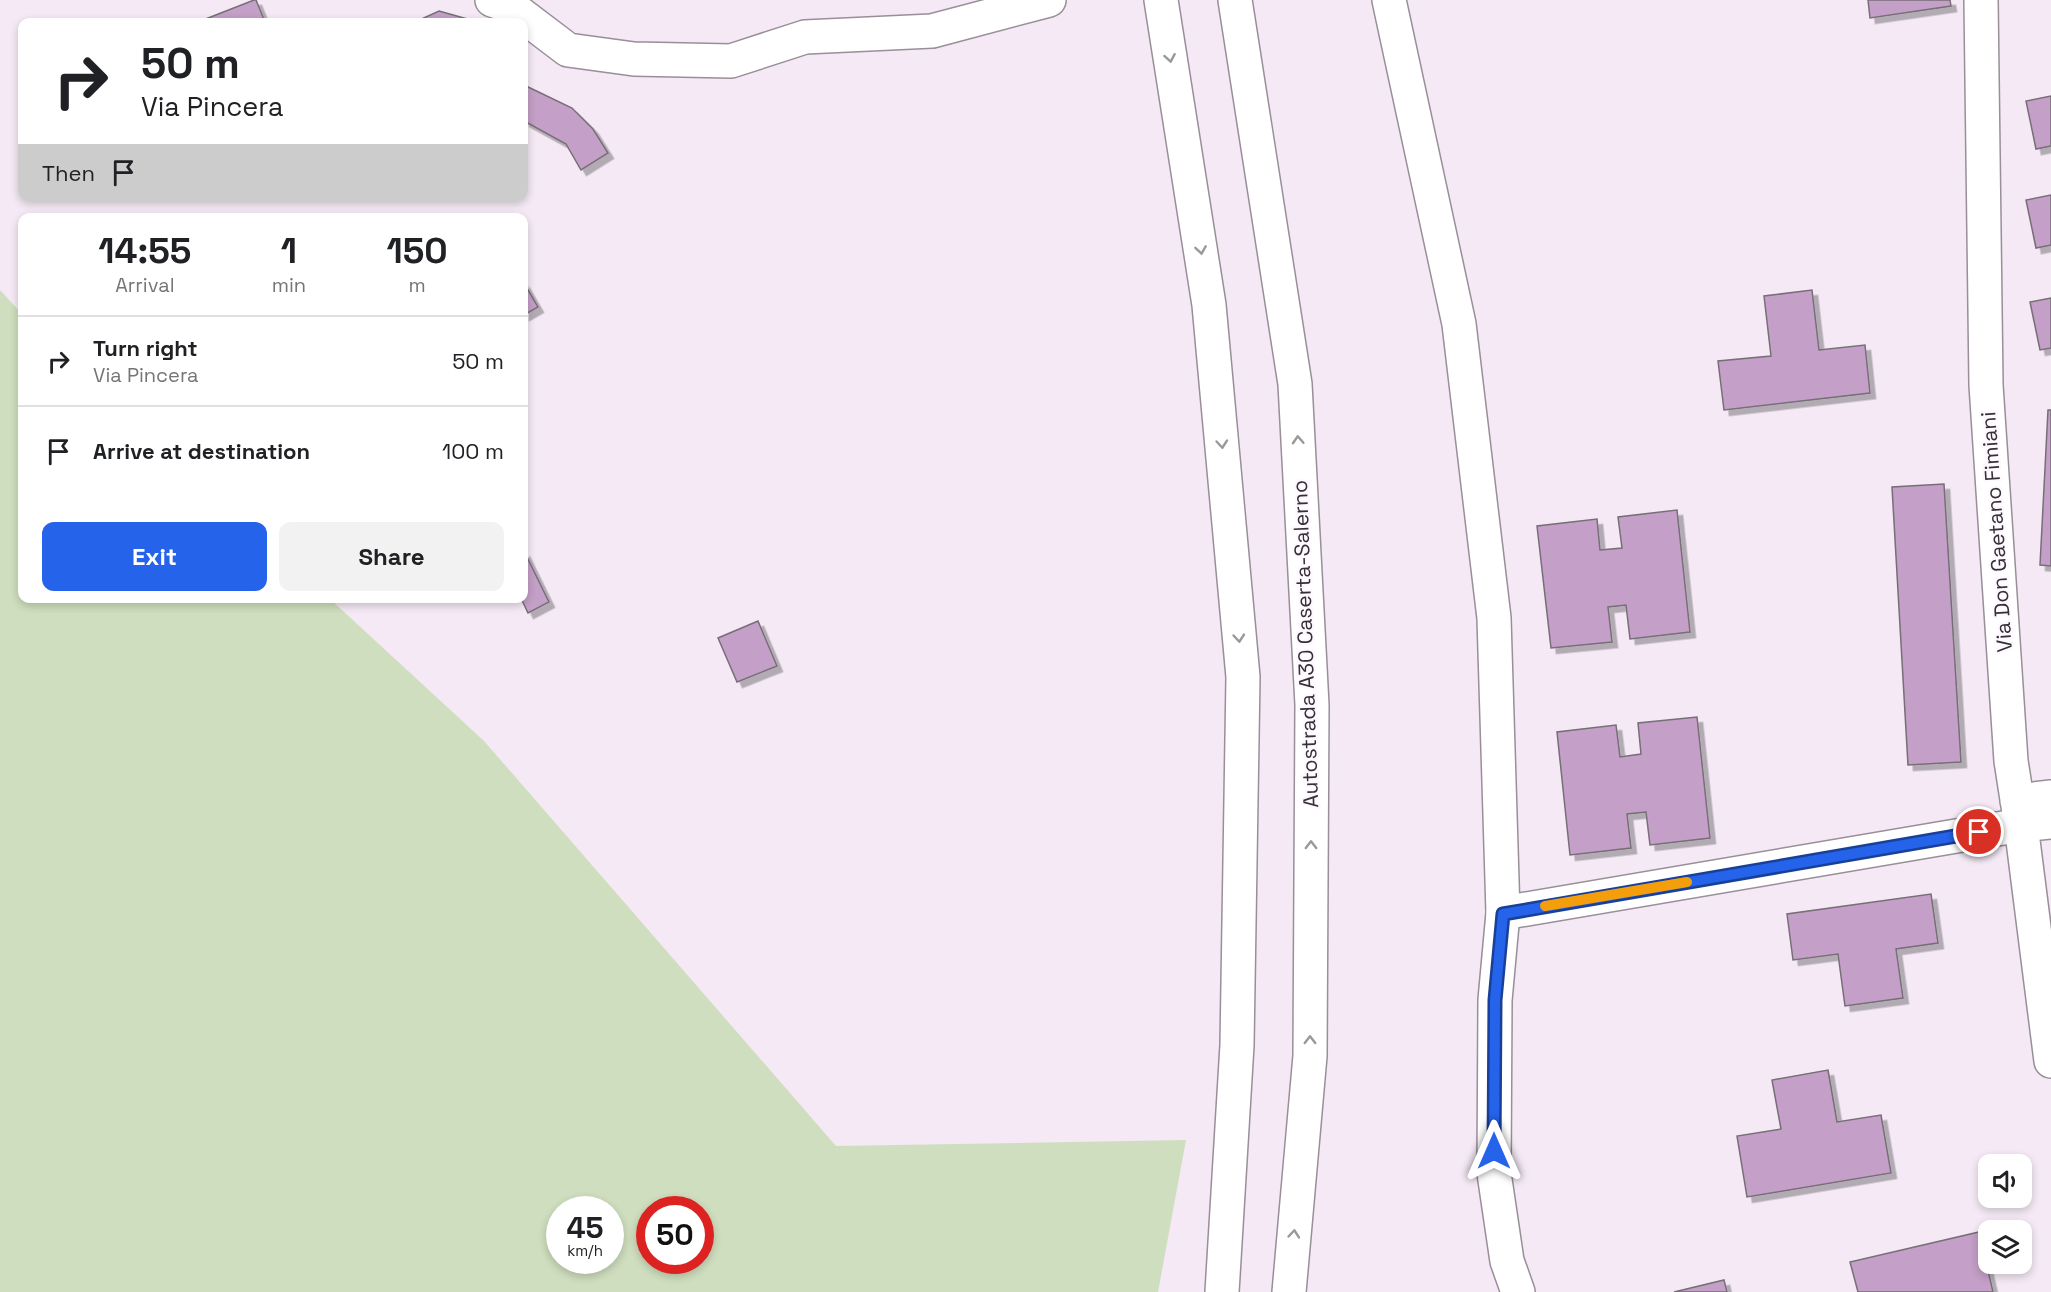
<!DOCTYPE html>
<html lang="en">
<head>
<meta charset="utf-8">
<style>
  :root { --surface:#fff; --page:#f2f2f2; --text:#202124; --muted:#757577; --line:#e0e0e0; --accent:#2563eb }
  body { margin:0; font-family:"Space Grotesk",sans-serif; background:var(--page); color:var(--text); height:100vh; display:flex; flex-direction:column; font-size:22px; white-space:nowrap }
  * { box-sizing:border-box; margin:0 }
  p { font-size:20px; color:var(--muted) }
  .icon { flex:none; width:33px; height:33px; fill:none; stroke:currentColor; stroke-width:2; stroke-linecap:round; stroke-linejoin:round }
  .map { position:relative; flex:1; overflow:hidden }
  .side { position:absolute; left:18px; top:213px; width:510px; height:390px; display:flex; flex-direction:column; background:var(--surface); border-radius:12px; box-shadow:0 3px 9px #0003 }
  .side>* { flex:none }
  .hud { position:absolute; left:18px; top:18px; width:510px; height:183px; border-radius:12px; box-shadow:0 3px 9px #0003; background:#fff; color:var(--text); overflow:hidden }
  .buttons { position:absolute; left:1978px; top:1154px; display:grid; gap:12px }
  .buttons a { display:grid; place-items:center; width:54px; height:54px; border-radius:12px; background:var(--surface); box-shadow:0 3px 9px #0003; font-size:30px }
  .speed { position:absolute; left:546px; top:1196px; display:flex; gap:12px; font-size:30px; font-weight:700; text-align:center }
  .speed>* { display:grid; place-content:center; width:78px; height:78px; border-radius:50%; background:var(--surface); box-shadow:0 3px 9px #0003; line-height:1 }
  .speed small { font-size:15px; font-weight:400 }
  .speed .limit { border:9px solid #d22; background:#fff; color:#111 }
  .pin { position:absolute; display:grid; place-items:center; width:51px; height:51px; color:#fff; margin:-26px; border:3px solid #fff; border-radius:50%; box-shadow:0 2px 6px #0007 }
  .me { position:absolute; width:66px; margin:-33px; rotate:0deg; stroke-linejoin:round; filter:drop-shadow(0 0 4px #0008) }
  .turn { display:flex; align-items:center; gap:21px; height:126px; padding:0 24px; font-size:27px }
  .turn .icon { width:78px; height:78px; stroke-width:2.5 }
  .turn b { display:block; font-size:42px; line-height:51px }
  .then { display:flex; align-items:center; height:57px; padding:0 24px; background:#0003; gap:12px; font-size:22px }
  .eta { display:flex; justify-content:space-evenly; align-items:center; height:102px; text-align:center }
  .eta b { font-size:36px; font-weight:700; line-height:42px }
  .button { display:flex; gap:12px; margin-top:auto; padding:12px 24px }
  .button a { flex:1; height:69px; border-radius:12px; background:var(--accent); color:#fff; font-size:24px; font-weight:700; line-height:69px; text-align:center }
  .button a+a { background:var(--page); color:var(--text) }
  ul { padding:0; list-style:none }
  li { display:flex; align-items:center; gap:18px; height:90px; padding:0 24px; border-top:2px solid var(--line) }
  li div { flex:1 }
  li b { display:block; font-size:22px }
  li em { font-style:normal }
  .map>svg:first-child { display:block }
  .green { fill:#cfdebe; fill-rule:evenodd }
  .building { fill:#c49fc7; stroke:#776e78; stroke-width:1.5; filter:url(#shadow) }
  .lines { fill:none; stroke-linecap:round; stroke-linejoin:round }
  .minor-casing { stroke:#988f99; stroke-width:36 }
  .major-casing { stroke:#988f99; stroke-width:36 }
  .highway-casing { stroke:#988f99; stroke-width:36 }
  .minor { stroke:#fff; stroke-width:33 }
  .major { stroke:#fff; stroke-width:33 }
  .highway { stroke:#fff; stroke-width:33 }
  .oneway { stroke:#9a989a }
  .route-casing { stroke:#184099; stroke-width:15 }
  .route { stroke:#2563eb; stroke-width:10 }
  .slow { stroke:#f59e0b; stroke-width:10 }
  .labels { text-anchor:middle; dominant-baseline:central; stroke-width:5; stroke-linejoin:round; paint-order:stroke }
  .street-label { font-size:21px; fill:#353035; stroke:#fef8ff }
</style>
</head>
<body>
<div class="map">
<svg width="2051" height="1292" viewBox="0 0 2051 1292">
  <defs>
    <filter id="shadow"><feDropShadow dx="5.5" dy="5.5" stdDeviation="0" flood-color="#0004"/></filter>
  </defs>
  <rect width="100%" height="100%" fill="#f4e9f4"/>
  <path class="green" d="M0,290l22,24v284l308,1 154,142 352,405 350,-6 -28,152h-1158zM560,1209h50v51h-50zM650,1209h50v51h-50z"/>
  <path class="building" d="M254,0h2l9,22h-67z
    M1868,0h82l1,6 -81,12z
    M439,11l39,11h-63z
    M524,85l48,23 21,21 15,24 -27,17 -15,-26 -42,-23z
    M2051,96v50l-15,3 -10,-48z
    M2051,195v50l-15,3 -10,-48z
    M524,283l14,24 -14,8z
    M1812,290l7,60 46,-5 5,48 -146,17 -6,-49 53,-5 -7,-60z
    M2051,298v50l-11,2 -10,-48z
    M2048,410h3v156l-11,-1z
    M1944,484l17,278 -53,3 -16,-278z
    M1677,510l13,122 -60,7 -4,-34 -18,2 4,35 -61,6 -14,-122 60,-7 3,31 22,-2 -4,-31z
    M524,551l25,51 -21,11 -7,-15h3z
    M758,621l19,45 -40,16 -19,-44z
    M1697,717l13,121 -60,7 -4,-33 -19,2 4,34 -61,7 -13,-123 59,-7 4,32 21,-3 -3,-31z
    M1931,894l7,49 -42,6 7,49 -58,8 -7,-52 -45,6 -6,-46z
    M1828,1070l9,52 44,-7 10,58 -144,24 -10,-61 44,-7 -9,-49z
    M1979,1232l14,60h-135l-8,-30z
    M1724,1280l3,12h-53z"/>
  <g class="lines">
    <defs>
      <path id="minor" d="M492,0l18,6 58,44 66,9 97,2 74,-24 127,-6 117,-31
        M1981,0l5,385 25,376 10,64 30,236
        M2017,801l34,-4
        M1503,913l518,-88 30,-3"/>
      <path id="major" d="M1389,0l70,324 35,294 9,295 -8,87 -1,173 13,88 11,31"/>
      <path id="highway" d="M1161,0l48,305 34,372 -6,368 -15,247
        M1235,0l60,384 17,321 -2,351 -21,236"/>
    </defs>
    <use href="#minor" class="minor-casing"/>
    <use href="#major" class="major-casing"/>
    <use href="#highway" class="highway-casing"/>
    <use href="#minor" class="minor"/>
    <use href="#major" class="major"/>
    <use href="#highway" class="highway"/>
  </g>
  <defs><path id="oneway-chevron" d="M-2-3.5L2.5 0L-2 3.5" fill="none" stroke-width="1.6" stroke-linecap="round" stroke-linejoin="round" transform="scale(1.5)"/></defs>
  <g class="oneway">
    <use href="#oneway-chevron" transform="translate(1170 58) rotate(80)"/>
    <use href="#oneway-chevron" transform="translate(1201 250) rotate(81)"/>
    <use href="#oneway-chevron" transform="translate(1298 440) rotate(-93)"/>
    <use href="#oneway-chevron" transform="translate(1222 444) rotate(85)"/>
    <use href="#oneway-chevron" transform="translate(1239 638) rotate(85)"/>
    <use href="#oneway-chevron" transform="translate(1311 845) rotate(-90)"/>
    <use href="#oneway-chevron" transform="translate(1310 1040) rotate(-90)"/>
    <use href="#oneway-chevron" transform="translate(1294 1234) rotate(-85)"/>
  </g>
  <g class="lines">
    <defs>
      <path id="route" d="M1494,1151l1,-151 8,-86 476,-82"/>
    </defs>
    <use href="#route" class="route-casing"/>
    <use href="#route" class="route"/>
    <path class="slow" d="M1545,906l142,-24"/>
  </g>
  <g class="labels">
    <g class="street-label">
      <text transform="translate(1996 532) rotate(-94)">Via Don Gaetano Fimiani</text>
      <text transform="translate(1305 644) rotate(-92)">Autostrada A30 Caserta-Salerno</text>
    </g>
  </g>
</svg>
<div class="buttons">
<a><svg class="icon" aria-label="sound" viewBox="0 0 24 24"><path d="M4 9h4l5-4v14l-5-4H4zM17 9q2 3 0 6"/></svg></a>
<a><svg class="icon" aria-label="layers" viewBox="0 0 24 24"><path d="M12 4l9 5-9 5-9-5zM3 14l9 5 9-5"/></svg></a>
</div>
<div class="speed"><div>45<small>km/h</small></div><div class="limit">50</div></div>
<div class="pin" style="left:1979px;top:832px;background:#d93025"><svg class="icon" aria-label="arrive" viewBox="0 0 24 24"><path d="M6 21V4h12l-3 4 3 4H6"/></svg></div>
<svg class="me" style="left:1494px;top:1151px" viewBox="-20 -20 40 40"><path d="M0-17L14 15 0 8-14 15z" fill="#2563eb" stroke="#fff" stroke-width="4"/></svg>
<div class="hud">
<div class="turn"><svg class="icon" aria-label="right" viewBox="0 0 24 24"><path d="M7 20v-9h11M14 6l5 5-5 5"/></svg><div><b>50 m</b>Via Pincera</div></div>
<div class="then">Then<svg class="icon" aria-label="arrive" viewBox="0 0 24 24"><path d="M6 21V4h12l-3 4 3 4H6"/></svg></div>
</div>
<section class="side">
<div class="eta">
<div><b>14:55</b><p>Arrival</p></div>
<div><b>1</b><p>min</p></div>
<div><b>150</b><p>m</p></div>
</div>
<ul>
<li><svg class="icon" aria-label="right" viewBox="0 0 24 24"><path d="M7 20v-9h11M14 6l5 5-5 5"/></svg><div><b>Turn right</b><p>Via Pincera</p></div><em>50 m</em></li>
<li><svg class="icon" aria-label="arrive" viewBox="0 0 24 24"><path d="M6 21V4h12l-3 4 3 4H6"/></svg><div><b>Arrive at destination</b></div><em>100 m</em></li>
</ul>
<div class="button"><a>Exit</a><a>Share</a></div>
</section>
</div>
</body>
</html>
